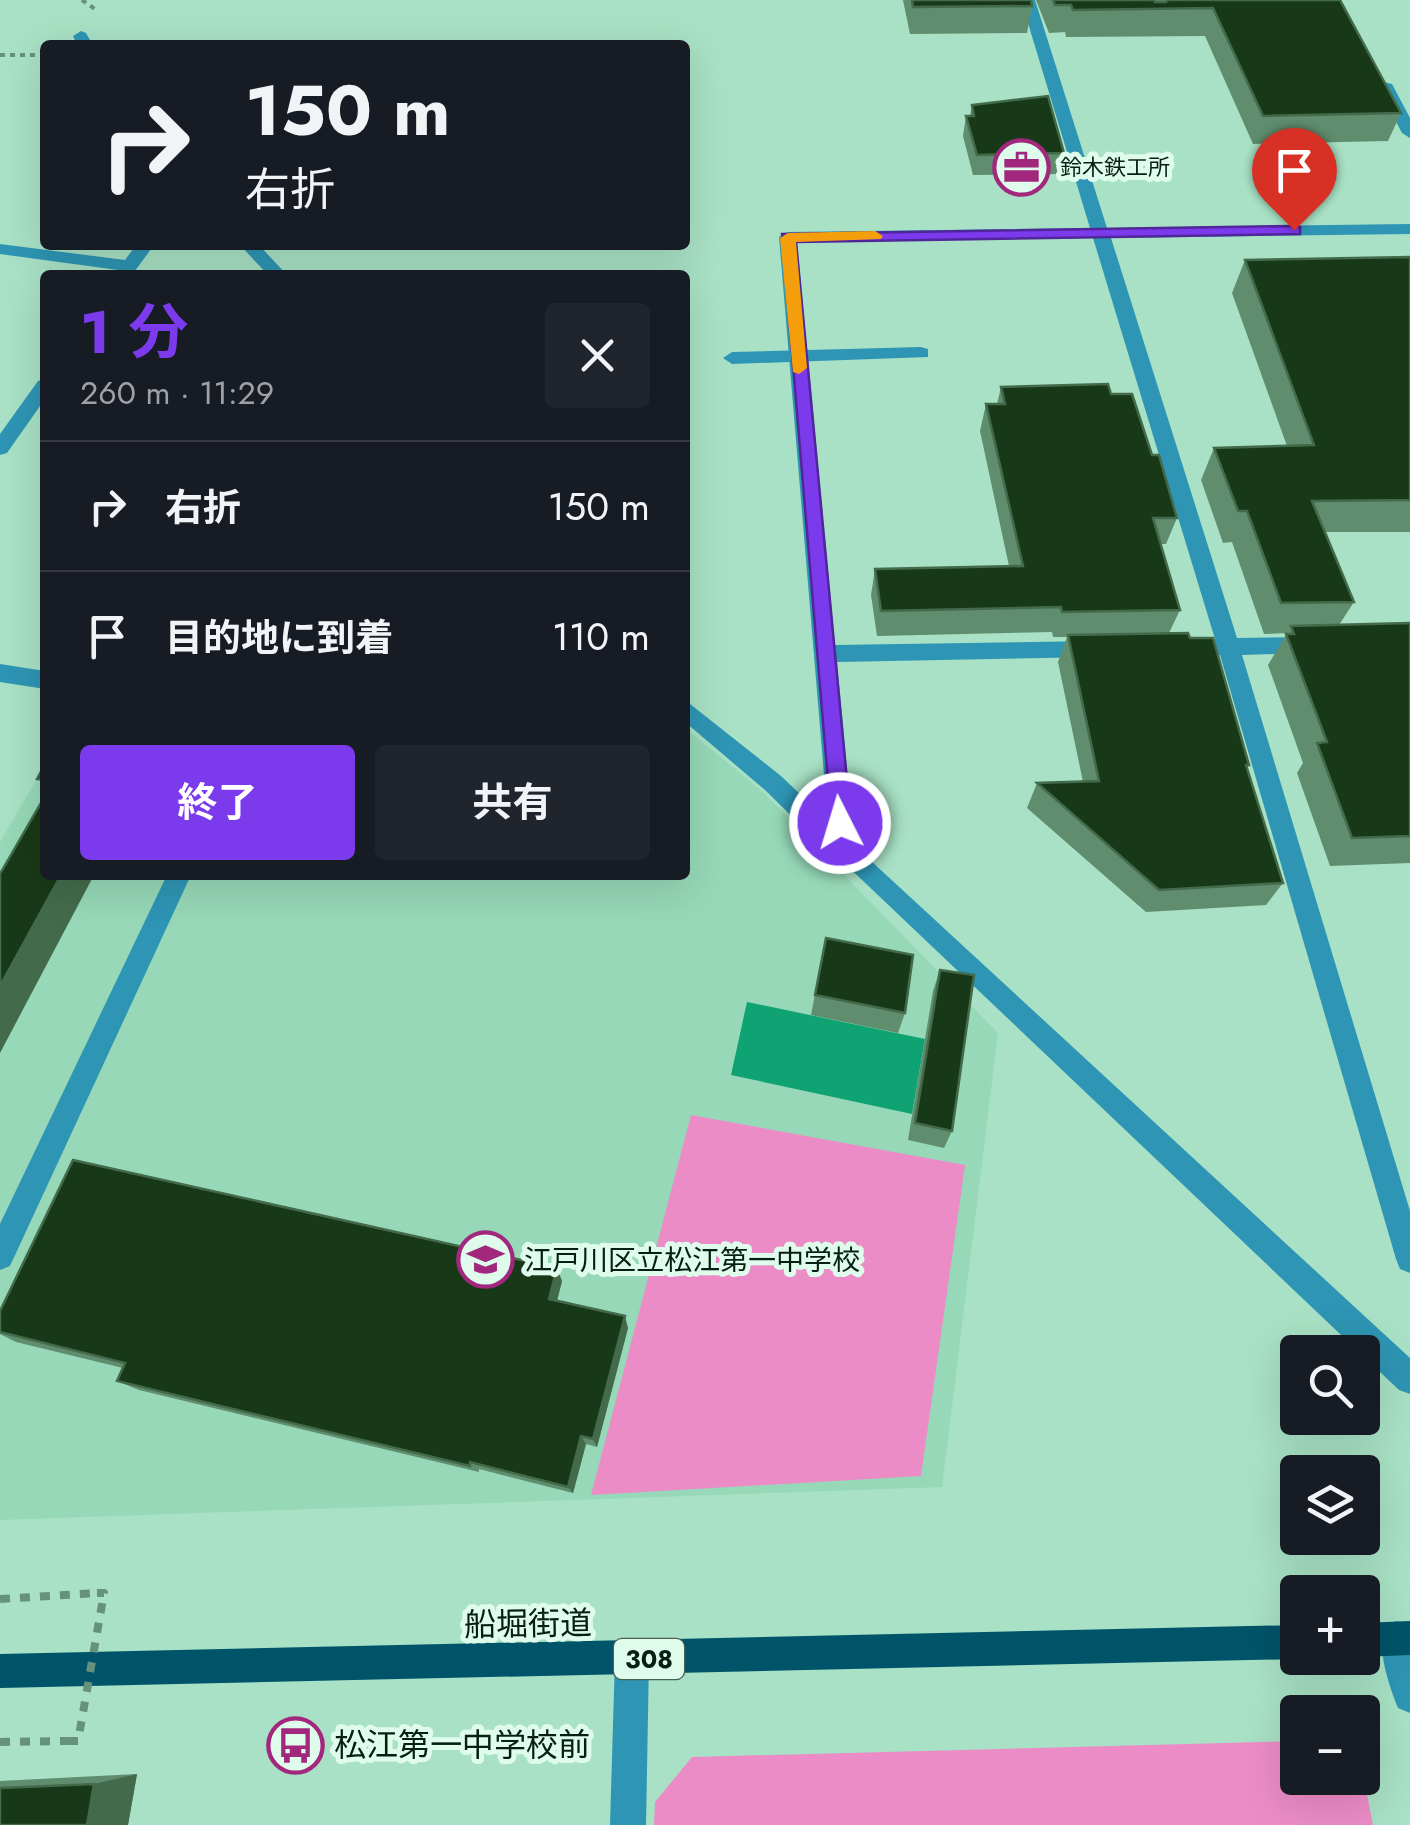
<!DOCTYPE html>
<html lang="ja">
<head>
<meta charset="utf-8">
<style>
  :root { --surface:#171b24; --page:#20242c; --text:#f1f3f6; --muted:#9ea1a6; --line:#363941; --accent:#7c3aed }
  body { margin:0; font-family:Jost,"Noto Sans JP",sans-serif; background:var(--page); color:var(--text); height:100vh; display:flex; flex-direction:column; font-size:38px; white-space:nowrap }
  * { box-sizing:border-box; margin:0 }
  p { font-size:32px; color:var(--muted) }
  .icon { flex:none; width:55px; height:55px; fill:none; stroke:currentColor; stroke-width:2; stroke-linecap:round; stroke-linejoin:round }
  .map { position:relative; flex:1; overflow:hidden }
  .details { position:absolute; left:40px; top:270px; width:650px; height:610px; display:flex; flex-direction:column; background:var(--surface); border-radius:10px; box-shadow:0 10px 40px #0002 }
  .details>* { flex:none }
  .top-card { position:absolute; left:40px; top:40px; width:650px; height:210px; border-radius:10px; box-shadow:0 10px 40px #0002; background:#171b24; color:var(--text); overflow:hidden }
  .buttons { position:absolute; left:1280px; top:1335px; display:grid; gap:20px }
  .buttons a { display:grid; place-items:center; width:100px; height:100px; border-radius:10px; background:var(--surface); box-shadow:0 10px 40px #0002; font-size:50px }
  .pin { position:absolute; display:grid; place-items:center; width:85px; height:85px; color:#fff; margin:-102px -42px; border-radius:50% 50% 50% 0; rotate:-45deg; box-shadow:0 0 10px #0007 }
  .pin .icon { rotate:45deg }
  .me { position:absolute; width:110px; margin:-55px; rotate:355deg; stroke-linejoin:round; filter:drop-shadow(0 0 8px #0008) }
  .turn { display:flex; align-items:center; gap:35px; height:210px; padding:0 40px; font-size:45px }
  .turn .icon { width:130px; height:130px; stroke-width:2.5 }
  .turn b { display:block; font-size:70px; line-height:85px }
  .round { display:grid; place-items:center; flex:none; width:105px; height:105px; border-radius:10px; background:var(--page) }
  .head { display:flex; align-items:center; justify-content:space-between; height:170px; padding:0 40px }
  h1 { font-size:60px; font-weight:700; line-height:75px; color:var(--accent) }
  .button { display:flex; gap:20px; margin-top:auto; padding:20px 40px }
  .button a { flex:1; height:115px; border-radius:10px; background:var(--accent); color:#fff; font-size:40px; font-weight:700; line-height:115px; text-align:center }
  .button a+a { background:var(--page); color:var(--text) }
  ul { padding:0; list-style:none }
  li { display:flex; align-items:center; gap:30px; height:130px; padding:0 40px; border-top:2px solid var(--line) }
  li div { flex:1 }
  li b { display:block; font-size:38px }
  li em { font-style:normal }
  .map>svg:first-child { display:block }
  .built { fill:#96d8b8 }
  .green { fill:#ec8cc7 }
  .water { fill:#0fa272 }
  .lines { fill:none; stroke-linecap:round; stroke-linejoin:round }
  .path-far1 { stroke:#66917c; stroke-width:4; stroke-dasharray:5 5; stroke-linecap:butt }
  .path { stroke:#66917c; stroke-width:8; stroke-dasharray:10 10; stroke-linecap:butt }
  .service { fill:#2e95b4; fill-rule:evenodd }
  .minor { fill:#2e95b4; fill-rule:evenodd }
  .tertiary { fill:#2e95b4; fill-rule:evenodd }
  .primary { fill:#005469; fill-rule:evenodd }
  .path-bridge { stroke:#66917c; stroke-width:8; stroke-dasharray:10 10; stroke-linecap:butt }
  .wall { fill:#608d6e }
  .shaded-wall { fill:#436b4b }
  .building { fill:#183917; stroke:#436b4b; stroke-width:2.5 }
  .route { fill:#7c3aed; stroke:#51269a; stroke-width:2.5 }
  .slow { fill:#f59e0b }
  .labels { text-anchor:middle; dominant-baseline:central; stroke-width:10; stroke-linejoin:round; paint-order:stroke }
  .far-poi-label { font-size:22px; fill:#071e14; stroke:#dffbec; text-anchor:start }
  .shield { fill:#dffbec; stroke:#486055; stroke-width:2.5 }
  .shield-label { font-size:25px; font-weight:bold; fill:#071e14 }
  .poi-label { font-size:28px; fill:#071e14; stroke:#dffbec; text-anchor:start }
  .near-street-label { font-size:32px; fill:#071e14; stroke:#dffbec }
  .near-poi-label { font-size:32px; fill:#071e14; stroke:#dffbec; text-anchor:start }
</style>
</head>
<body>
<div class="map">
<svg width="1410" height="1825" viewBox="0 0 1410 1825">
  <rect width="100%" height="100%" fill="#a8e1c5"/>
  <path class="built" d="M685,728l77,63 236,242 -56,454 -942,33v-678l45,-77v110h640z"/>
  <path class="green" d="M691,1115l274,50 -44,311 -330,19z
    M1297,1741l1,37h64l1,-4 10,51h-719l1,-23 37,-45z"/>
  <path class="water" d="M747,1002l178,37 -13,75 -181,-39z"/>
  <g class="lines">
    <path class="path-far1" d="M82,0l13,9
      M0,55h45"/>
    <path class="path" d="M0,1599l97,-6
      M0,1742l68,-1"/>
    <path class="service" d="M81,31l5,2 7,12h-16l-4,-9z
      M240,245h19l28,30h-19z
      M921,347l7,2v8l-196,7 -9,-6 9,-6z
      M685,700l96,76 60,57 3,7 -3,7h-18l-58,-57 -80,-68z
      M167,875h24l-181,391 -10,4v-46z"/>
    <path class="minor" d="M1021,0h14l72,228 303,-4v10l-299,4 126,400 73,-1 11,8 -11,8 -68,2 168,556v62l-10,-4 -4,-10 -176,-604 -13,-2 -3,-6 11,-8 -122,-401 -296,4 38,403 260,-4 11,8 -11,8 -258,5 15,161 -7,14 565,521v36l-11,-4 -579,-550 8,-17 -49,-586 9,-5 302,-4z
      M1378,81l14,3 18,34v20l-8,-5 -26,-49z
      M0,244l125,16 11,-15h18l-22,30h-18l4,-5 -118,-16z
      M45,379v20l-38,54 -7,2v-21l38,-53z
      M0,664l45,7v18l-45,-7z
      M1397,1621l13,8v84l-12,-5c-9,-22 -22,-60 -13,-82z"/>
    <path class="tertiary" d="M632,1642l12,5 5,12 -3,166h-36l5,-166 5,-12z"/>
    <path class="primary" d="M1410,1621v34l-48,2v-34z
      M1298,1625v34l-1298,29v-34z"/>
    <path class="path-bridge" d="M68,1741h10l26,-148h-7"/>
  </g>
  <path class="wall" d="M903,0h128l1,6 -5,27 -117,1z
    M1036,0h304l61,113 -13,28 -135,3 -48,-108 -139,1 -1,-5 -16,1z
    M972,105l92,48 -5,21 -86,1 -10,-39 3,-20h4z
    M1410,257v275h-85l29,70 -15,23 71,-2v240l-80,3 -33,-93 6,-10 -35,-98 19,-32 -23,1 -32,-92 -9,1 -22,-63 13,-32 73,-2 -55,-153 13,-33z
    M1001,387l110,7 41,61 25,63 -11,26h-6l20,66 -11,23 21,5 59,127 -2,4 36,114 -17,22 -120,7 -119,-104 10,-25 46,-1 -25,-120 9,-25h-14l-1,-5 -175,4 -6,-41 4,-26 134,-3 -29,-135 6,-27h11z
    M826,938l79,75 -7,20 -87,-18z
    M940,970l12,161 -8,17 -36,-8 25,-149z
    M562,1281l-5,20 71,27 -31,119 -11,-3 -13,49 -94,-24v3l-340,-82 -22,-9 6,-13 -107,-26 -16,-8v-23z
    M137,1774l-9,51h-128v-44z"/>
  <path class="shaded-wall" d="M61,875h33l-94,178v-67z
    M557,1268l5,13 -8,31 -5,-13z
    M625,1316l3,12 -31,119 -4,-8z
    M581,1436l5,8 -13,49 -5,-6z
    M137,1774l-9,51h-41l7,-41z"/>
  <path class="building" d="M912,0h119l1,6 -119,1z
    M1053,0h101l1,2h11l2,-2h172l61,113 -138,3 -50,-108 -140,2 -2,-5h-16z
    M1048,96l16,57 -87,2 -11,-39h8l-2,-11z
    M1410,257v243l-98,1 42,101 -73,1 -34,-92h-9l-24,-63 100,-3 -69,-185z
    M1108,384l3,10h21l20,61h7l18,63h-24l27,92 -118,2 -1,-5 -180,4 -6,-42 148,-3 -37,-162h19l-4,-17z
    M1410,623v213l-58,2 -35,-95 10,-1 -41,-108h8l-3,-8z
    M1188,633l2,5h23l36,127h-3l37,118 -124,7 -122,-107 62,-2 -31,-146z
    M45,764v16l-8,-1z
    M45,796v79h16l-61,111v-112z
    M826,938l87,17 -8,58 -90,-18z
    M940,970l34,5 -22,156 -37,-8z
    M73,1160l484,108 -8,31 76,17 -32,123 -12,-3 -13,51 -98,-25v4l-353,-85 8,-18 -125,-31v-21z
    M94,1784l-7,41h-87v-37z"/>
  <path class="route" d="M1294,226l6,1v7l-504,8 55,581 -11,9 -8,-3 -50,-595z"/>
  <path class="slow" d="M875,231l8,5 -2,3 -85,3 11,126 -8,6 -6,-2 -13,-134 8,-5z"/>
  <defs>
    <symbol id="office-ring" viewBox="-11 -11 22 22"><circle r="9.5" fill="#dffbec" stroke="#a2287d" stroke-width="1.5"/><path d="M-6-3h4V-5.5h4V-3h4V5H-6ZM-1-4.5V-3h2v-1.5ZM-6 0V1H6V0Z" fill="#a2287d"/></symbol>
    <symbol id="school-ring" viewBox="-11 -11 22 22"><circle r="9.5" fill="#dffbec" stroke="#a2287d" stroke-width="1.5"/><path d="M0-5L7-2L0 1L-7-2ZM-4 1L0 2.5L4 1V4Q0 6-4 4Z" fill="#a2287d"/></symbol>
    <symbol id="bus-ring" viewBox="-11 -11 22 22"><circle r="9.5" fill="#dffbec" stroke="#a2287d" stroke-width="1.5"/><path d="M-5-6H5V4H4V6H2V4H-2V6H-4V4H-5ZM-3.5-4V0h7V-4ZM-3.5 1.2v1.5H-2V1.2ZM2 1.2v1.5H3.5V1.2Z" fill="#a2287d"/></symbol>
  </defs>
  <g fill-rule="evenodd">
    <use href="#office-ring" x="990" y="136" width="63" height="63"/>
    <use href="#school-ring" x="454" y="1228" width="63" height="63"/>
    <use href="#bus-ring" x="264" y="1714" width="63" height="63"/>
  </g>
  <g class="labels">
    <g class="far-poi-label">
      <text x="1060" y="167">鈴木鉄工所</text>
    </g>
    <rect class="shield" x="614" y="1639" width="70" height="40" rx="8"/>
    <g class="shield-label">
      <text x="649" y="1659">308</text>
    </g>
    <g class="poi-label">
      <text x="524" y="1260">江戸川区立松江第一中学校</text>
    </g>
    <g class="near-street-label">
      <text transform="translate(528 1624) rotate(-1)">船堀街道</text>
    </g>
    <g class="near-poi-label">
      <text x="334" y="1745">松江第一中学校前</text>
    </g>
  </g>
</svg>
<div class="buttons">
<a><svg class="icon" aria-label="search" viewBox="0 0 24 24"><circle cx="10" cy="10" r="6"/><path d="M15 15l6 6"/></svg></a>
<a><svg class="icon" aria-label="layers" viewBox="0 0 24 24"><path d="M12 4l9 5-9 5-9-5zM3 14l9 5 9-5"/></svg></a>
<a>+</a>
<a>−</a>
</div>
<div class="pin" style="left:1294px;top:230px;background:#d93025"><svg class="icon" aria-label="arrive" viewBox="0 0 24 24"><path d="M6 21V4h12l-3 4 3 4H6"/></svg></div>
<svg class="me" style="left:840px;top:823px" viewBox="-20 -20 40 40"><circle r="17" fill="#7c3aed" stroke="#fff" stroke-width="3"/><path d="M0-11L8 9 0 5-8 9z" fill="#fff"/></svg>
<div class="top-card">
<div class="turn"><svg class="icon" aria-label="right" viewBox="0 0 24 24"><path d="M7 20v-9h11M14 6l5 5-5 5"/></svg><div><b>150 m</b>右折</div></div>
</div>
<section class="details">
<div class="head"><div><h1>1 分</h1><p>260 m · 11:29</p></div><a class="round"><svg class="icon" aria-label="close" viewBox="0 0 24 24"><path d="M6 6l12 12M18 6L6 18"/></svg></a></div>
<ul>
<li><svg class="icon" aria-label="right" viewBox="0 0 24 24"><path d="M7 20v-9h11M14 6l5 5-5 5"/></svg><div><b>右折</b></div><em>150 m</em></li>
<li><svg class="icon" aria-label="arrive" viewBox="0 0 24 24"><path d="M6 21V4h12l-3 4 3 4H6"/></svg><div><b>目的地に到着</b></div><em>110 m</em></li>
</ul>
<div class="button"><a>終了</a><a>共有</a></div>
</section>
</div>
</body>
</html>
